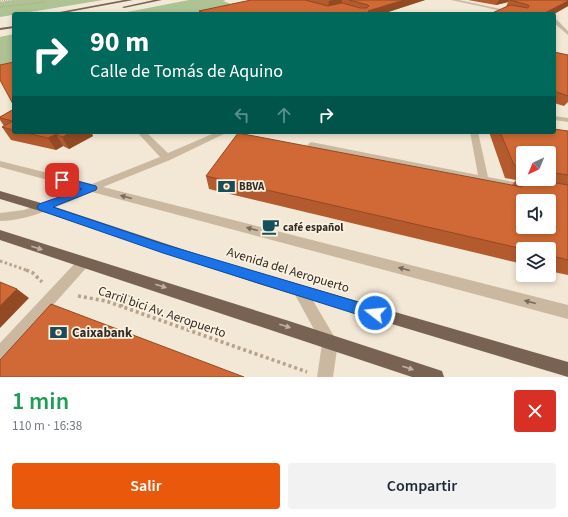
<!DOCTYPE html>
<html lang="es">
<head>
<meta charset="utf-8">
<style>
  :root { --surface:#fff; --page:#f2f2f3; --text:#1f2937; --muted:#747a83; --accent:#ea580c }
  body { margin:0; font-family:"Source Sans 3",sans-serif; background:var(--page); color:var(--text); height:100vh; display:flex; flex-direction:column; font-size:15px; white-space:nowrap }
  * { box-sizing:border-box; margin:0 }
  p { font-size:13px; color:var(--muted) }
  .icon { flex:none; width:22px; height:22px; fill:none; stroke:currentColor; stroke-width:2; stroke-linecap:round; stroke-linejoin:round }
  .map { position:relative; height:377px; overflow:hidden }
  .details { display:flex; flex-direction:column; background:var(--surface); flex:1 }
  .details>* { flex:none }
  .top-card { position:absolute; left:12px; top:12px; width:544px; height:122px; border-radius:4px; box-shadow:0 2px 6px #0003; background:#00695c; color:#fff; overflow:hidden }
  .needle { width:26px; rotate:224deg }
  .tools { position:absolute; left:516px; top:146px; display:grid; gap:8px }
  .tools a { display:grid; place-items:center; width:40px; height:40px; border-radius:4px; background:var(--surface); box-shadow:0 2px 6px #0003; font-size:20px }
  .pin { position:absolute; display:grid; place-items:center; width:34px; height:34px; color:#fff; margin:-17px; border-radius:8px; box-shadow:0 2px 6px #0006 }
  .me { position:absolute; width:44px; margin:-22px; rotate:286deg; stroke-linejoin:round; filter:drop-shadow(0 0 3px #0008) }
  .turn { display:flex; align-items:center; gap:14px; height:84px; padding:0 12px; font-size:18px }
  .turn .icon { width:52px; height:52px; stroke-width:2.5 }
  .turn b { display:block; font-size:28px; line-height:34px }
  .lanes { display:flex; align-items:center; height:38px; padding:0 12px; background:#0003; justify-content:center; gap:20px; direction:ltr }
  .lanes .off { opacity:.35 }
  .round { display:grid; place-items:center; flex:none; width:42px; height:42px; border-radius:4px; background:var(--page) }
  .headline { display:flex; align-items:center; justify-content:space-between; height:68px; padding:0 12px }
  h1 { font-size:24px; font-weight:600; line-height:30px; color:#1e9e55 }
  .action { display:flex; gap:8px; margin-top:auto; padding:8px 12px }
  .action a { flex:1; height:46px; border-radius:4px; background:var(--accent); color:#fff; font-size:16px; font-weight:600; line-height:46px; text-align:center }
  .action a+a { background:var(--page); color:var(--text) }
  .map>svg:first-child { display:block }
  .green { fill:#aec294 }
  .lines { fill:none; stroke-linecap:round; stroke-linejoin:round }
  .path-far3 { stroke:#b7a28a; stroke-width:1; stroke-dasharray:1 1; stroke-linecap:butt }
  .path-far2 { stroke:#b7a28a; stroke-width:1.5; stroke-dasharray:1 1; stroke-linecap:butt }
  .path-far1 { stroke:#b7a28a; stroke-width:3; stroke-dasharray:2.5 2.5; stroke-linecap:butt }
  .path { stroke:#b7a28a; stroke-width:3.5; stroke-dasharray:3 3; stroke-linecap:butt }
  .minor { fill:#cbb8a0; fill-rule:evenodd }
  .major { fill:#786353; fill-rule:evenodd }
  .wall { fill:#b35a2e; fill-rule:evenodd }
  .shaded-wall { fill:#924a25 }
  .building { fill:#d06935; stroke:#924a25; fill-rule:evenodd }
  .oneway { fill:#786a5c }
  .oneway2 { fill:#c0b1a1 }
  .route { fill:#1a73e8; stroke:#114b97 }
  .labels { text-anchor:middle; dominant-baseline:central; stroke-width:3.5; stroke-linejoin:round; paint-order:stroke }
  .poi-label { font-size:11px; font-weight:bold; fill:#342b24; stroke:#faf1e1; text-anchor:start }
  .near-street-label { font-size:13px; fill:#342b24; stroke:#faf1e1 }
  .near-poi-label { font-size:13px; font-weight:bold; fill:#342b24; stroke:#faf1e1; text-anchor:start }
</style>
</head>
<body>
<div class="map">
<svg width="568" height="377" viewBox="0 0 568 377">
  <rect width="100%" height="100%" fill="#f3e7d5"/>
  <path class="green" d="M13,0h90l-103,17v-15z
    M189,0h37l-3,1 13,5 -37,8h-82z
    M14,34v28l-14,3v-28z"/>
  <g class="lines">
    <path class="path-far3" d="M0,1l9,-1
      M0,7l46,-5
      M25,14l13,-2"/>
    <path class="path-far2" d="M0,65l14,-3"/>
    <path class="path-far1" d="M0,261l29,10"/>
    <path class="path" d="M26,270l7,3 9,9
      M78,296l28,5 201,71
      M121,306l8,-11"/>
    <path class="minor" d="M451,0h8l65,14h-8z
      M554,20h3l11,11v4l-14,-12z
      M554,116l14,2v4l-14,-2z
      M137,132h9l22,21 49,-21h11l-58,28 -67,27 465,118v14l-476,-127c-27,11 -62,29 -92,29v-8l24,-3 57,-21 -81,-22v-6l92,23 68,-27z
      M470,132h8l10,45 41,8 1,2 -1,2 -4,1 -214,-42 -4,-3 4,-3 167,33z
      M83,258l4,1 2,4 -2,4 -82,92 -5,3v-19l79,-84z
      M300,285l5,2 33,56 -5,34h-16l5,-33 -29,-53 2,-4z"/>
    <path class="major" d="M124,0h9l-75,14h-9z
      M154,0h8l-38,8 -2,-1z
      M14,26v2l-14,2v-2z
      M0,191l58,17 157,52 353,102v15l-309,-93 -209,-70 -50,-15z
      M0,230l289,91 147,48 6,2 2,6h-32l-412,-137z"/>
  </g>
  <path class="wall" d="M251,0h174l-43,14h-183v-3z
    M468,0h100v6l-14,8h-64l16,-7 2,-5 -12,3z
    M554,52l14,3v47l-4,4 -10,-3z
    M14,109v23h77l2,4 -24,13 -6,-3 -7,4 -45,-10 -9,-13 2,-1 -4,-6v-3z
    M568,131v144l-19,-4v-22h-26v15l-314,-75 -3,-13 306,9 4,-5 -11,-2 -16,-46zM523,153h26v26h-26z"/>
  <path class="shaded-wall" d="M333,0h9l-1,6 -13,2 1,-7z
    M404,0h21l-43,14h-15l1,-3z
    M499,0h10l-1,2 -12,3z
    M568,1v5l-14,8h-11z
    M72,132h19l2,4 -24,13 -7,-12z
    M56,134l7,12 -7,4 -8,-12z
    M17,289l12,9 -29,30v-22z"/>
  <path class="building" d="M251,0h54l23,6 14,-3 18,5h7l2,-2 -1,-1 -19,-5h55l-36,11 12,3h-173l-8,-3z
    M510,0h58v1l-25,13h-53l20,-9 18,3 1,-2 -1,-1z
    M554,52l14,3v41l-14,-5z
    M14,62v44l-14,-26v-15z
    M14,109v21l-12,-3 11,-6 -13,-3v-1z
    M554,129l14,2v44l-19,-3v-19h-26v14l-9,-2 -14,-33h54z
    M22,132h50l-10,5 -6,-3 -8,4z
    M238,133l284,54 -4,-11 5,1v2h10l35,6v75l-19,-5v-6h-26l-317,-73zM523,201h26v26h-26z
    M0,282l17,7 -17,17z
    M51,304l193,73h-244v-17z"/>
  <defs><path id="oneway-solid" d="M-6-.8H1V-3.2L6.5 0L1 3.2V.8H-6Z"/></defs>
  <g class="oneway">
    <use href="#oneway-solid" transform="translate(126 197) rotate(-165)"/>
    <use href="#oneway-solid" transform="translate(252 229) rotate(-165)"/>
    <use href="#oneway-solid" transform="translate(404 269) rotate(-165)"/>
    <use href="#oneway-solid" transform="translate(530 302) rotate(-165)"/>
  </g>
  <g class="oneway2">
    <use href="#oneway-solid" transform="translate(37 248) rotate(18)"/>
    <use href="#oneway-solid" transform="translate(161 286) rotate(18)"/>
    <use href="#oneway-solid" transform="translate(285 326) rotate(18)"/>
    <use href="#oneway-solid" transform="translate(408 368) rotate(18)"/>
  </g>
  <path class="route" d="M62,177l34,9 1,2 -1,2 -43,17 110,37 212,63 4,2 2,4 -2,5 -4,2 -212,-67 -124,-43 -2,-3 2,-3 43,-15 -24,-7 -1,-2 1,-2z"/>
  <defs>
    <symbol id="bank-bare" viewBox="-9 -9 18 18"><path d="M-6-4H6V4H-6ZM0-2.3a2.3 2.3 0 1 0 0 4.6a2.3 2.3 0 1 0 0-4.6Z" fill="#174e59" stroke="#faf1e1" stroke-width="2.5" paint-order="stroke"/></symbol>
    <symbol id="cafe-bare" viewBox="-9 -9 18 18"><path d="M-5.5-4.5H6V0H3Q3 3.5 0 3.5H-2.5Q-5.5 3.5-5.5 0ZM3-3.2v2h1.7v-2ZM-6 4.5H4V6H-6Z" fill="#174e59" stroke="#faf1e1" stroke-width="2.5" paint-order="stroke"/></symbol>
  </defs>
  <g fill-rule="evenodd">
    <use href="#bank-bare" x="214" y="174" width="25" height="25"/>
    <use href="#cafe-bare" x="258" y="214" width="25" height="25"/>
    <use href="#bank-bare" x="46" y="320" width="25" height="25"/>
  </g>
  <g class="labels">
    <g class="poi-label">
      <text x="239" y="186">BBVA</text>
      <text x="283" y="227">café español</text>
    </g>
    <g class="near-street-label">
      <text transform="translate(288 270) rotate(17)">Avenida del Aeropuerto</text>
      <text transform="translate(162 312) rotate(19)">Carril bici Av. Aeropuerto</text>
    </g>
    <g class="near-poi-label">
      <text x="72" y="333">Caixabank</text>
    </g>
  </g>
</svg>
<div class="tools">
<a><svg class="needle" viewBox="-14 -14 28 28"><path d="M0-13l5 13h-10z" fill="#e53935"/><path d="M0 13l5-13h-10z" fill="#747a83"/></svg></a>
<a><svg class="icon" aria-label="sound" viewBox="0 0 24 24"><path d="M4 9h4l5-4v14l-5-4H4zM17 9q2 3 0 6"/></svg></a>
<a><svg class="icon" aria-label="layers" viewBox="0 0 24 24"><path d="M12 4l9 5-9 5-9-5zM3 14l9 5 9-5"/></svg></a>
</div>
<div class="pin" style="left:62px;top:180px;background:#d93025"><svg class="icon" aria-label="arrive" viewBox="0 0 24 24"><path d="M6 21V4h12l-3 4 3 4H6"/></svg></div>
<svg class="me" style="left:375px;top:313px" viewBox="-20 -20 40 40"><circle r="17" fill="#1a73e8" stroke="#fff" stroke-width="3"/><path d="M0-11L8 9 0 5-8 9z" fill="#fff"/></svg>
<div class="top-card">
<div class="turn"><svg class="icon" aria-label="right" viewBox="0 0 24 24"><path d="M7 20v-9h11M14 6l5 5-5 5"/></svg><div><b>90 m</b>Calle de Tomás de Aquino</div></div>
<div class="lanes"><svg class="icon off" aria-label="left" viewBox="0 0 24 24"><path d="M17 20v-9H6M10 6l-5 5 5 5"/></svg><svg class="icon off" aria-label="ahead" viewBox="0 0 24 24"><path d="M12 20V5M6 11l6-6 6 6"/></svg><svg class="icon" aria-label="right" viewBox="0 0 24 24"><path d="M7 20v-9h11M14 6l5 5-5 5"/></svg></div>
</div>
</div>
<section class="details">
<div class="headline"><div><h1>1 min</h1><p>110 m · 16:38</p></div><a class="round" style="background:#d93025;color:#fff"><svg class="icon" aria-label="close" viewBox="0 0 24 24"><path d="M6 6l12 12M18 6L6 18"/></svg></a></div>
<div class="action"><a>Salir</a><a>Compartir</a></div>
</section>
</body>
</html>
